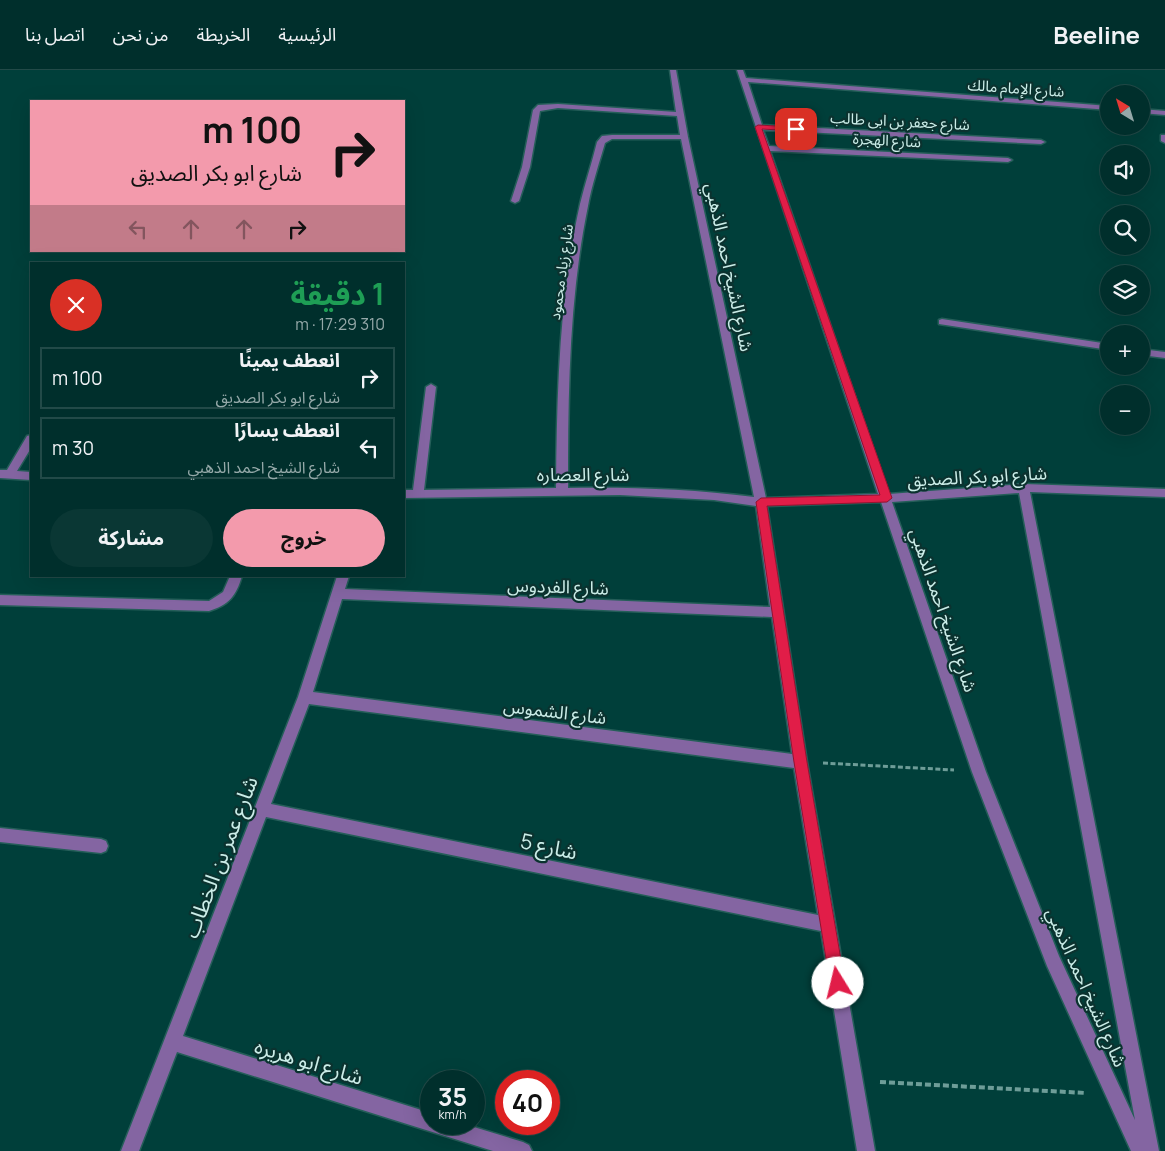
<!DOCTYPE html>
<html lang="ar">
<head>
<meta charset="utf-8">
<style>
  :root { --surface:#002f2c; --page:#0a3734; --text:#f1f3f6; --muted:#95a9a9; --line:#224a48; --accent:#f39aac }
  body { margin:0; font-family:Manrope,"Noto Sans Arabic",sans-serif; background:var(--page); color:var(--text); direction:rtl; height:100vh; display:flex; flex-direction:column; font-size:19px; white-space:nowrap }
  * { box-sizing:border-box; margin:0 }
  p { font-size:16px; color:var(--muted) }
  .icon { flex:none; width:28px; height:28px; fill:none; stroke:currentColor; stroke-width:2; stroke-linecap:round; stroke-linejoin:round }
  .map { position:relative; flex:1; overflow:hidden; direction:ltr }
  .panel { position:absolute; left:30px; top:192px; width:375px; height:315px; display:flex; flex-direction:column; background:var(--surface); border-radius:0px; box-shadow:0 5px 20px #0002,0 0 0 1px var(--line); direction:rtl }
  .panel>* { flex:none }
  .banner { position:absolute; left:30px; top:30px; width:375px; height:152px; border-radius:0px; box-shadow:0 5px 20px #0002,0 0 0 1px var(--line); direction:rtl; background:#f39aac; color:#111; overflow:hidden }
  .needle { width:32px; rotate:322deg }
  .buttons { position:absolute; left:1100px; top:15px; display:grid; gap:10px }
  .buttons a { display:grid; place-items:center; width:50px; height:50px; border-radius:50%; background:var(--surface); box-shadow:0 5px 20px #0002,0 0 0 1px var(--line); font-size:25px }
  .speed { position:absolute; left:420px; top:1000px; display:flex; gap:10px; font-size:25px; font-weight:700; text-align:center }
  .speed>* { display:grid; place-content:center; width:65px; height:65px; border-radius:50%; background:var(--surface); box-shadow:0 5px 20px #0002,0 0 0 1px var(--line); line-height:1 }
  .speed small { font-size:12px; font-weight:400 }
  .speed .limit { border:8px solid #d22; background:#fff; color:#111 }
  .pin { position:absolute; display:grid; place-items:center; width:42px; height:42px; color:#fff; margin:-21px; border-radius:10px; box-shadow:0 2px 8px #0006 }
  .me { position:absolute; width:55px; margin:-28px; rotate:351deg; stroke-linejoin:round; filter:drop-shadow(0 0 4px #0008) }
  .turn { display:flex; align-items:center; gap:18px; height:105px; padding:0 20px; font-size:22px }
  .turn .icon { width:65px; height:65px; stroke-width:2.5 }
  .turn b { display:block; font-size:35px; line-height:42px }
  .lanes { display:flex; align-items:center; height:48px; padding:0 20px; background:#0003; justify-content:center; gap:25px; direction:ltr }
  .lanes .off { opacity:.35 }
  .round { display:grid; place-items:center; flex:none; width:52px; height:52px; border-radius:26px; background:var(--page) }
  .summary { display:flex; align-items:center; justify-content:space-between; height:85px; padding:0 20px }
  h1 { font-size:30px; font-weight:700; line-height:38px; color:#1e9e55 }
  .action { display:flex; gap:10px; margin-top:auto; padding:10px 20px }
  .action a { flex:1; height:58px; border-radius:30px; background:var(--accent); color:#111; font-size:20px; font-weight:700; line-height:58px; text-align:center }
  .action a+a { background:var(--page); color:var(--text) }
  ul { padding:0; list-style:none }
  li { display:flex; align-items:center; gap:15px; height:62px; margin:0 10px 8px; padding:0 10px; border:2px solid var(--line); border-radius:0px }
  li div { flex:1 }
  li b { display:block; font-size:19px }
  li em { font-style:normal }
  header { display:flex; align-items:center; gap:30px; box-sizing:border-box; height:70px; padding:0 25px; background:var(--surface); border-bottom:1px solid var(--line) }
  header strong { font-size:24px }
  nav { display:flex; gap:28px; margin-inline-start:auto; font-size:18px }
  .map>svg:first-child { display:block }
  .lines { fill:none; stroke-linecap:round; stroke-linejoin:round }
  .minor-casing { stroke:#255e59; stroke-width:3 }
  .path-far1 { stroke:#6e9d98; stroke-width:3; stroke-dasharray:5 2.5; stroke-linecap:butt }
  .path { stroke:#6e9d98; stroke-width:4; stroke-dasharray:6 3; stroke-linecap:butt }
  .minor { fill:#8465a2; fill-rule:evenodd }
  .route { fill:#e11d48; stroke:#92132f }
  .labels { text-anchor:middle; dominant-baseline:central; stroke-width:4.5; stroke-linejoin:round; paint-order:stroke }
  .far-street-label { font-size:15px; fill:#cbede8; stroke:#0b322f }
  .street-label { font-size:18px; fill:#cbede8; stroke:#0b322f }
  .near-street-label { font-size:21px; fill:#cbede8; stroke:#0b322f }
</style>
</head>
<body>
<header>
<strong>Beeline</strong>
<nav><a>الرئيسية</a><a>الخريطة</a><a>من نحن</a><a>اتصل بنا</a></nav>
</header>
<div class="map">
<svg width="1165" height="1081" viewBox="0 0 1165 1081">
  <rect width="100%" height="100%" fill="#003f3a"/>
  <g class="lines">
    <defs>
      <path id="minor" d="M670,0h6l12,67 78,361 112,-4 -141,-424h6l3,8 363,28v4l-361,-28 14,43 279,15 4,2 -4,2 -278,-14 6,16 239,12 4,2 -4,2 -238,-11 119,343 135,-10 141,5v8l-135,-5 129,659h-28l-84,-185 -75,-194 -91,-270 -114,4 40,256 68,389h-18l-36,-220 -555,-114 -83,219 248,77v11h33l59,18 6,3 3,6h-39l-316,-99 -38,99h-18l177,-454 39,-121h12l-4,13 425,18 -14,-101 -42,-6 -94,-5 -216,3v-8h9l13,-103 5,-3 5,3 -12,103 132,-2c1,-95 3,-191 24,-284 5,-21 12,-41 17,-62l5,-6 10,-1h68l-3,-19 -119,-8 -18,3 -10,56 -11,34 -4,2 -4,-2 11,-34 11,-57 5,-5 20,-1 118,8zM612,69h69l73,358c-62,-8 -124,-10 -186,-9 0,-95 1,-190 20,-282 4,-22 11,-42 17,-63zM1019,423l116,627 -76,-164 -73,-184 -94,-270zM342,529l430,18 20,137 -479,-62zM309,634l485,64 24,147 -547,-111z
        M1141,39l24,2v4l-24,-2z
        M1161,65h4v8l-4,-2z
        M942,249l167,25v6l-170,-26v-4z
        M1141,279l24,3v6l-24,-3z
        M31,365v13l-14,23 14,1v8l-31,-2v-8h7l20,-34z
        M230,506h12c-6,20 -13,29 -33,35l-209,-6v-10l209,6 14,-9z
        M0,758l101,11 5,2 2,5 -2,5 -5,2 -101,-11z"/>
    </defs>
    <use href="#minor" class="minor-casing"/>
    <path class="path-far1" d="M823,693l131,7"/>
    <path class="path" d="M880,1012l206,11"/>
    <use href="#minor" class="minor"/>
  </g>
  <path class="route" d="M758,55l38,2 3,2 -3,2 -34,-2 130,369 -5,4 -120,4 40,256 38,221 -2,5 -5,3 -6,-3 -2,-5 -36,-221 -38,-260 5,-4 119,-3 -125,-368z"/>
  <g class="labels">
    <g class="far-street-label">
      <text transform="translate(1016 18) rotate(4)">شارع الإمام مالك</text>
      <text transform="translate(900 51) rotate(3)">شارع جعفر بن ابى طالب</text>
      <text transform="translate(887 70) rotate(3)">شارع الهجرة</text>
      <text transform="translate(561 202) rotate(-82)">شارع زياد محمود</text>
    </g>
    <g class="street-label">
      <text transform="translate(730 197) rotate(78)">شارع الشيخ احمد الذهبي</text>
      <text x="583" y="404">شارع العصاره</text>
      <text transform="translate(977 406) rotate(-3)">شارع ابو بكر الصديق</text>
      <text transform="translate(558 516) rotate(2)">شارع الفردوس</text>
      <text transform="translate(944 540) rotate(71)">شارع الشيخ احمد الذهبي</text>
      <text transform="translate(555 641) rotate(7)">شارع الشموس</text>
      <text transform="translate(1087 917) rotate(66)">شارع الشيخ احمد الذهبي</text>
    </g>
    <g class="near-street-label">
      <text transform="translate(549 776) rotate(12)">شارع 5</text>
      <text transform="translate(220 787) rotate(-69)">شارع عمر بن الخطاب</text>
      <text transform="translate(309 991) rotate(17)">شارع ابو هريره</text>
    </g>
  </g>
</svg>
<div class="buttons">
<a><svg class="needle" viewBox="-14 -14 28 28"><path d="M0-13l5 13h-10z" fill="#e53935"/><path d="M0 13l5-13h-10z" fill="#95a9a9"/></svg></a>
<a><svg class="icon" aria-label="sound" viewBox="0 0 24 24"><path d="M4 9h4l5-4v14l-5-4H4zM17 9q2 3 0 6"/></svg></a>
<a><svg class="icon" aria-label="search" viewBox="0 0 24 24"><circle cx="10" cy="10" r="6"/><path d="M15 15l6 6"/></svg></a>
<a><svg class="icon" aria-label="layers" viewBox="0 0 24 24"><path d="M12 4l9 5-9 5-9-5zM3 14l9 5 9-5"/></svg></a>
<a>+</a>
<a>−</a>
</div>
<div class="speed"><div>35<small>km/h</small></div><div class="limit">40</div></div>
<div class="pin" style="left:796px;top:59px;background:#d93025"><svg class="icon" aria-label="arrive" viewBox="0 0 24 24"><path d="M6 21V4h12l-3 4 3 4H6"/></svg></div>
<svg class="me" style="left:838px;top:913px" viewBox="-20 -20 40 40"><circle r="19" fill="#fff"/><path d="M0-13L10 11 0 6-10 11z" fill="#e11d48"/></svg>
<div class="banner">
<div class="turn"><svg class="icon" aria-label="right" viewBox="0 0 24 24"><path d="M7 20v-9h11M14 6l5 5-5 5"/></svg><div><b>100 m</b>شارع ابو بكر الصديق</div></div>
<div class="lanes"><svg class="icon off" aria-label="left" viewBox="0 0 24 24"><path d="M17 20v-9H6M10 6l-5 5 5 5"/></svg><svg class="icon off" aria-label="ahead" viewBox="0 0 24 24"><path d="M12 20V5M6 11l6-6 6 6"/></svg><svg class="icon off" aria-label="ahead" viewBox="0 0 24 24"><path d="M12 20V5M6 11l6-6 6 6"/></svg><svg class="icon" aria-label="right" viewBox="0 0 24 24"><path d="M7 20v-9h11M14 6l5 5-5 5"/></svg></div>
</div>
<section class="panel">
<div class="summary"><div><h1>1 دقيقة</h1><p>310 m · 17:29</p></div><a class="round" style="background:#d93025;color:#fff"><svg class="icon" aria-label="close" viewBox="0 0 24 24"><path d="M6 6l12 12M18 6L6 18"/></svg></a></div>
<ul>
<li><svg class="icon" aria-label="right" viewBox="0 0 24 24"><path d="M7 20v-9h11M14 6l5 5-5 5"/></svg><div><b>انعطف يمينًا</b><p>شارع ابو بكر الصديق</p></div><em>100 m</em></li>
<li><svg class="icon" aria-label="left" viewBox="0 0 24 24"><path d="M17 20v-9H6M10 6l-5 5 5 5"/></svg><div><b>انعطف يسارًا</b><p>شارع الشيخ احمد الذهبي</p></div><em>30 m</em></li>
</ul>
<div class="action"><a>خروج</a><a>مشاركة</a></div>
</section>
</div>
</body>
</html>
